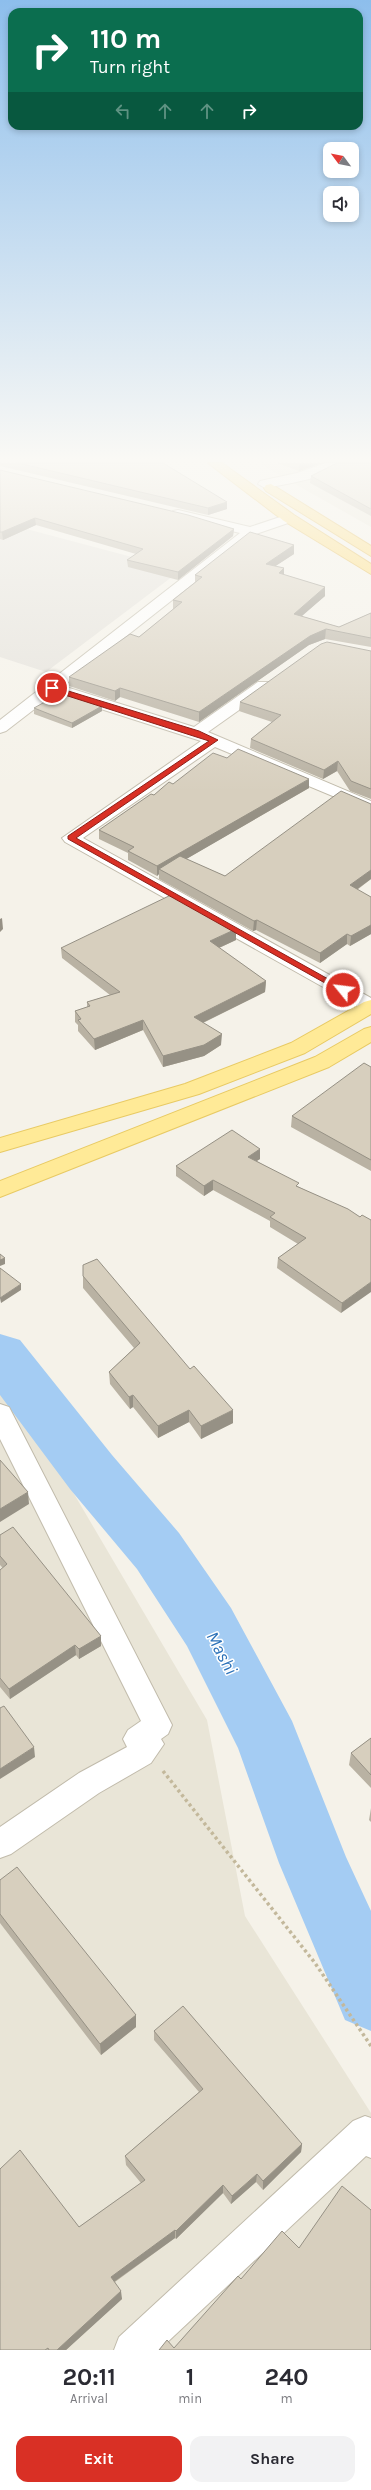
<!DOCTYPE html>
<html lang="en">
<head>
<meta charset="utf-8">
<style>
  :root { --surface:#fff; --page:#f2f2f3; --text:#2b2b33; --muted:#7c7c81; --accent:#d93025 }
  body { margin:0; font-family:Karla,sans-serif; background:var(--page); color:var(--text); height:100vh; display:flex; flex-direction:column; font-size:15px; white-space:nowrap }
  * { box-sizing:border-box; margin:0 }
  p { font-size:13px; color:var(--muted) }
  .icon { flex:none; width:22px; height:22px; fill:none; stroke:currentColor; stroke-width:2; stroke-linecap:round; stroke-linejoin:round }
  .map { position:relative; height:2350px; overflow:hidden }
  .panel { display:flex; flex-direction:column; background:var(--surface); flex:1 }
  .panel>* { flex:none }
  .top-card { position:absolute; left:8px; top:8px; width:355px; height:122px; border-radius:12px; box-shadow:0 2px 6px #0003; background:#0b6e4f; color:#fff; overflow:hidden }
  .needle { width:26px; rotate:302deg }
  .fabs { position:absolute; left:323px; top:142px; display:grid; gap:8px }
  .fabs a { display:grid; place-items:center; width:36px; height:36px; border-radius:8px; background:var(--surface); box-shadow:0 2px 6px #0003; font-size:20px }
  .pin { position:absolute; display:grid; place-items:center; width:34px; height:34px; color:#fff; margin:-17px; border:2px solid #fff; border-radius:50%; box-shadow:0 1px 4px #0007 }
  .me { position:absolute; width:44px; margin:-22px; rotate:299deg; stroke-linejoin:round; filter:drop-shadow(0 0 3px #0008) }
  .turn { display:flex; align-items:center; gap:14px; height:84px; padding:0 16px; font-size:18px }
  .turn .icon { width:52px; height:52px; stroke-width:2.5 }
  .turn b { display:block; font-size:28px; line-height:34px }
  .lanes { display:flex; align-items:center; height:38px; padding:0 16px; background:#0003; justify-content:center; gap:20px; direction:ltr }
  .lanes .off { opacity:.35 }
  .eta { display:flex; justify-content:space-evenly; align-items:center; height:68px; text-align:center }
  .eta b { font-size:24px; font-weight:700; line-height:28px }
  .button { display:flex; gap:8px; margin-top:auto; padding:8px 16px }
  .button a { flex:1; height:46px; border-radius:12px; background:var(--accent); color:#fff; font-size:16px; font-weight:700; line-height:46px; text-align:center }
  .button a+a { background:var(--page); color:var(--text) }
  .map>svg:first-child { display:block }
  .residential { fill:#e9e5d7 }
  .industrial { fill:#e4e1da }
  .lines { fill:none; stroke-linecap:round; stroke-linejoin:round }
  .river { fill:#a4ccf3; fill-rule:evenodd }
  .minor-casing { stroke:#c1bbab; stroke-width:2 }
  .major-casing { stroke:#e8ca64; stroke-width:2 }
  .highway-casing { stroke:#e2b035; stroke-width:2 }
  .path { stroke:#c3b89b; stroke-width:3.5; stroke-dasharray:3 3; stroke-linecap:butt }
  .minor { fill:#fff; fill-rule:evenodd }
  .major { fill:#ffea97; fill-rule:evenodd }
  .highway { fill:#ffd969; fill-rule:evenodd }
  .wall { fill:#b9b2a3 }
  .shaded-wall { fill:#969185 }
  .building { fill:#d7cfbe; stroke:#969185 }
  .route { fill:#d93025; stroke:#8d1f18 }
  .labels { text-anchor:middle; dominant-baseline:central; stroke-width:3; stroke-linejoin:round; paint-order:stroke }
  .near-water-label { font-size:18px; font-style:italic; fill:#2c72b9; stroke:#fff }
</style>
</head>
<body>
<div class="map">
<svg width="371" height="2350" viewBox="0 0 371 2350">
  <rect width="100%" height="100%" fill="#f5f2e9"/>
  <path class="residential" d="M260,463h111v64l-104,-59z
    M0,1386l37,45 170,289 38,196 126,197v237h-371z"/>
  <path class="industrial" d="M0,522l181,48 -135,102 -46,-15z"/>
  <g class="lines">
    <path class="river" d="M0,1334l20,6 92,115 67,78 52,75 61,113 54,136 25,54v120l-26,-11 -66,-157 -41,-115 -51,-102 -50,-77 -67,-80 -70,-94z"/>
    <defs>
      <path id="minor" d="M326,463h17c-10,14 -61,22 -78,25l-7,-4 2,-3 37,-8z
        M178,510l72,17 39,-13 7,4 -2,3 -38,13 -193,152 131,41 64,-45h12l2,3 -2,3 -62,44 163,69v11l-156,-65 -132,91 288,160v14l-7,-2 -299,-168 -3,-4 139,-97 -147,-47 -48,37 -6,2v-13l240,-187 -67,-16 -2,-3 2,-3z
        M0,1404l9,3 163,318 -4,9 -7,5 3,5 -13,19 -52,30 -88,61 -11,4v-31l79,-54 48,-26 -4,-8 5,-9 13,-9 -141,-282z
        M365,2116l6,2v40l-5,-2 -207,194h-45l5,-13 234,-216z"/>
      <path id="major" d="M371,1000v14l-66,39 -106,41 -199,58v-14l185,-54 106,-41 73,-41z
        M371,1027v15l-42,25 -329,130v-16l315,-124 49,-28z"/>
      <path id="highway" d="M208,463h14l72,52 77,49v10l-87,-53z
        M271,484l100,62v10l-105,-65 -2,-3 2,-3z"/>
    </defs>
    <use href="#minor" class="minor-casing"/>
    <use href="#major" class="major-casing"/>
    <use href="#highway" class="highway-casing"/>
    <path class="path" d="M163,1771l152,192 56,83"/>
    <use href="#minor" class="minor"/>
    <use href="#major" class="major"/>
    <use href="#highway" class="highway"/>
  </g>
  <path class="wall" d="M0,463h163l64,46 -19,6 -208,-49z
    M277,463h45l-23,8z
    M371,463v53l-61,-33 1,-7z
    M0,470l234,59 -1,7 -55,44 -50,-13 -1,-7 9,-6 -100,-29 -33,15 -3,-1z
    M294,545v9l-19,12 9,9 41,12v9l-24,20 38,11 32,-14v34l-46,-8 -16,6 -110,77 -79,-25 -5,4 -46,-15v-9l70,-40 35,-28h-1v-9l22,-17v-8z
    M371,651v148l-21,-8 -13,-20 -14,8 -73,-31 1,-9 21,-17 -33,-11 1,-9z
    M102,706v5l-30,17 -38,-14v-6z
    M173,784l136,4 -123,71 39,17 146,-72v75l-14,11 14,7v37l-21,12 -3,-2 -27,19 -64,-33 -3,1 -94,-52v-5l-2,2 -29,-16v-7l-29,-14v-9z
    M236,940l-17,8 47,33 -1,11 -62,31 18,22 -17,11 -41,11 -20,-37 -48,20 -17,-19v-6l-3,-3v-11l12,-4v-5l23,-7 -48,-37 -1,-10z
    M371,1067v104l-80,-44 1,-11z
    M260,1149v10l-3,2 42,26 61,30 -19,96 -64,-45 1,-10 20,-14 -28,-17v-6l-57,-31 -9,6 -28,-20v-10z
    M83,1276l150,147 -32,16 -12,-17 -31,16 -25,-31 -3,2 -20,-25 -1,-12 25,-24 -51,-60z
    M0,1535l101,111 -22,13 -3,-4 -66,44 -10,-12v-117l3,-2 -3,-3z
    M371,1738v50l-22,-23 2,-12z
    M371,1808v14l-2,-2z
    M0,1880l136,135v12l-35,28 -101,-132z
    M154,2031l148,113 -1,8 -38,38 -7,-8 -25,22 -8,-11 -47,46 -1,-1 -60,44 7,17 -56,51h-66l79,-123 62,-44 -15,-18 -1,-9 74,-64 -45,-52z"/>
  <path class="shaded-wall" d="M301,463h21l-23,8v-7z
    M227,502v7l-19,6v-7z
    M35,518l1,7 -33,15 -1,-8z
    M234,529l-1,7 -55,44v-8z
    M294,545v9l-29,19 1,-9z
    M284,568v9l-5,-4z
    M325,587v9l-31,27v-9z
    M326,629l-1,10 -16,6 -110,77v-10l111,-76z
    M120,688v9l-5,4v-10z
    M102,706v5l-30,17v-5z
    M338,761l-1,10 -14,8 1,-9z
    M309,779v9l-145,84 -5,-3v5l-2,2v-10z
    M371,870v9l-22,16 1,-10z
    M2,918l1,11 -3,3v-13z
    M257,920l-1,10 -3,1 1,-10z
    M371,925v9l-21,12 1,-10z
    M236,929v11l-26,12v-11z
    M347,934v10l-27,19v-10z
    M266,981l-1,11 -71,35v-10z
    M143,1020v10l-48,20 -1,-11z
    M222,1034l-1,11 -17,11 -41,11v-11z
    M260,1149v10l-12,7v-9z
    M213,1180v10l-9,6v-10z
    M5,1258v6l-5,2v-6z
    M371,1282v10l-30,21 1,-10z
    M21,1284v6l-20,13 -1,-5z
    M133,1395v12l-3,2 -1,-12z
    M189,1410v12l-31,16v-12z
    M233,1410v13l-32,16v-13z
    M28,1492l1,12 -29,18v-13z
    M101,1636v10l-22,13v-10z
    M75,1645l1,10 -66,44 -1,-10z
    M34,1747l1,10 -35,22v-10z
    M136,2015v12l-35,28 -1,-11z
    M302,2144l-1,8 -38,38v-9z
    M257,2174l-1,8 -25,22 1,-8z
    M223,2185v8l-47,46v-8z
    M175,2230v8l-64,46v-7z
    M121,2291l1,8 -56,51h-9z"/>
  <path class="building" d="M18,463h145l64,39 -19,6z
    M337,463h34v46l-60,-33z
    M0,470l188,45 46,14 -56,43 -51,-12 16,-11 -108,-31 -33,14h-2z
    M250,532l44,13 -28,19 18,4 -5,5 46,14 -31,27 45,13 32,-14v25l-45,-9 -16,7 -111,76 -79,-24 -5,3 -46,-14 61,-43 9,3 43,-35 -9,-2 29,-23 -7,-2z
    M327,642l44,9v138l-20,-8 -13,-20 -14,9 -73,-31 30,-24 -41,-13 81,-58z
    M61,693l41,13 -30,17 -38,-15z
    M238,749l71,30 -152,87 -29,-15 6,-4 -35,-17 52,-36 3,1 15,-13 4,2 40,-31 14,5z
    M341,791l30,13v66l-21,15 21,12v28l-20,11 -4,-2 -27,19 -63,-33 -3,1 -95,-52 21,-13 45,20z
    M173,894l63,35 -26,12 56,40 -72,36 28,17 -18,11 -41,11 -20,-36 -49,19 -16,-19 3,-1 -6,-8 15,-5 -3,-4 33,-10 -59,-44z
    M364,1063l7,4v93l-79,-44z
    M232,1130l28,19 -12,8 51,26 -3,3 52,23 12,8 2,-2 9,5v62l-29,21 -64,-45 28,-20 -36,-21 5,-4 -62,-33 -9,6 -28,-20z
    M0,1254l5,4 -5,2z
    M97,1259l93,110 4,-3 39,44 -32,16 -12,-16 -31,16 -25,-31 -4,2 -20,-25 31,-29 -57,-67v-11z
    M0,1268l21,16 -21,14z
    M0,1460l28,32 -28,17z
    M13,1527l88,109 -22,13 -4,-4 -66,44 -9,-11v-108l7,-6 -7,-8v-21z
    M4,1706l30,41 -34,22v-61z
    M371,1738v37l-20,-22z
    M17,1867l119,148 -36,29 -100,-130v-34z
    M183,2006l119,138 -39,37 -6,-7 -25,22 -9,-11 -47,46 -1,-1 -64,47 10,14 -64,59h-8l-1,-2 -3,2h-45v-181l20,-19 59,77 66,-47 -20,-24 78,-67 -49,-58z
    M342,2186l29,24v139l-1,1h-211l8,-10 7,8 64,-72 3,3 41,-48 17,17z"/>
  <linearGradient id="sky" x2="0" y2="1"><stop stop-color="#8dbeec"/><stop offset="0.58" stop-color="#faf9f5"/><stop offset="1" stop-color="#faf9f5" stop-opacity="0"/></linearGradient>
  <rect width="371" height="792" fill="url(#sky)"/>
  <path class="route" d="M52,686l147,45 19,9 -142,98 270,151v3h-5l-273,-153v-3l141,-95 -160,-51z"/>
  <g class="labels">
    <g class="near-water-label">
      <text transform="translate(222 1653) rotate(62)">Mashi</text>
    </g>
  </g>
</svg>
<div class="fabs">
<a><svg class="needle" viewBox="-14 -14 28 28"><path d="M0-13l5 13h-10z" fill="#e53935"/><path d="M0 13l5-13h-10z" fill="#7c7c81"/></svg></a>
<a><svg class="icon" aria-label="sound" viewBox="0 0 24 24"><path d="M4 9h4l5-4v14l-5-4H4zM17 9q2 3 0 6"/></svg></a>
</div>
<div class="pin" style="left:52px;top:688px;background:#d93025"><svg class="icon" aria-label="arrive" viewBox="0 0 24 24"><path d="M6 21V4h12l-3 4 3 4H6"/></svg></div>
<svg class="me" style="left:343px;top:990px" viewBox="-20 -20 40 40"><circle r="17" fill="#d93025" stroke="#fff" stroke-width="3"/><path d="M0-11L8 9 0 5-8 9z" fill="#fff"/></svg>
<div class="top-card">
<div class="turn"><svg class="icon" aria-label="right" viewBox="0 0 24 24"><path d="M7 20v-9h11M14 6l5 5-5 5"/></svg><div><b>110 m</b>Turn right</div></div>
<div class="lanes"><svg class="icon off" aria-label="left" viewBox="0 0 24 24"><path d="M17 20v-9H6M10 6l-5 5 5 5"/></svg><svg class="icon off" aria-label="ahead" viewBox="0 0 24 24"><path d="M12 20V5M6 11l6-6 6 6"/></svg><svg class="icon off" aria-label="ahead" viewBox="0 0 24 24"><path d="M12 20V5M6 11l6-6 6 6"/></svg><svg class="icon" aria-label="right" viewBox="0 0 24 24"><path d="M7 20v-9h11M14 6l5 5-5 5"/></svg></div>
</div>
</div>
<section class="panel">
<div class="eta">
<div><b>20:11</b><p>Arrival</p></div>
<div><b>1</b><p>min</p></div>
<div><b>240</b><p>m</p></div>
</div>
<div class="button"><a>Exit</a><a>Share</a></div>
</section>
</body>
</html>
